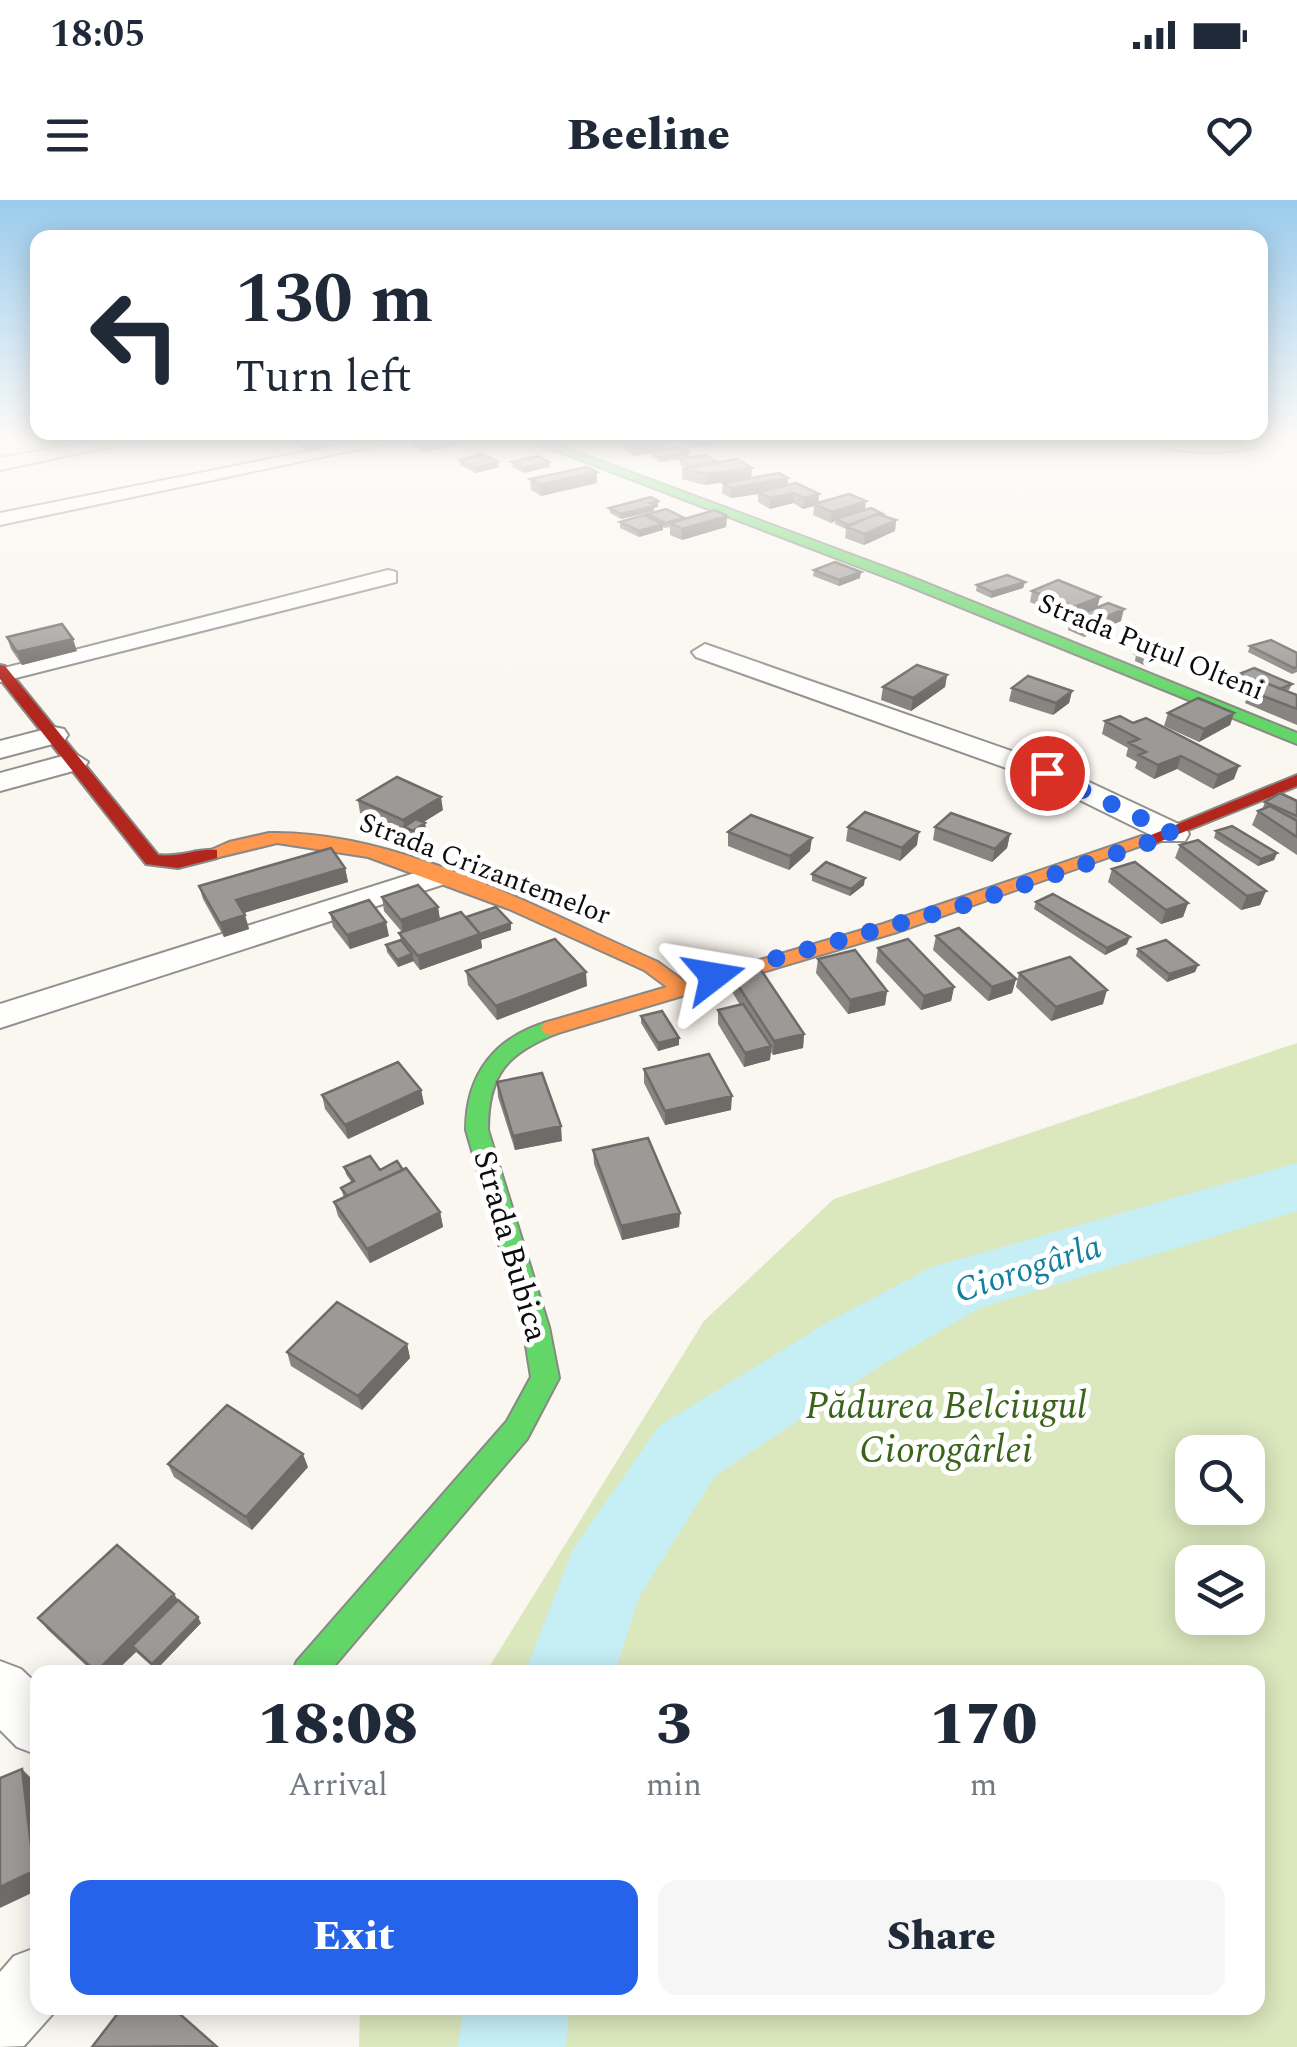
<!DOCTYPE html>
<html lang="en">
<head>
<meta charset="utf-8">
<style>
  :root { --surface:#fff; --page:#f6f6f7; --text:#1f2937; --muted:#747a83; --accent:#2563eb }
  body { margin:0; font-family:Spectral,serif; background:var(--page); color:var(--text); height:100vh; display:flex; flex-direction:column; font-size:38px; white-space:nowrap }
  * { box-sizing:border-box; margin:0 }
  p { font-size:32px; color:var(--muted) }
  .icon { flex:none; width:55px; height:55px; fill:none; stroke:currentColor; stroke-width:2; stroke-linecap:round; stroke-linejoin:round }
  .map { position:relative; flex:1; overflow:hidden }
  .drawer { position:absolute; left:30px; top:1465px; width:1235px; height:350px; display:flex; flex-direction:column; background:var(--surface); border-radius:20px; box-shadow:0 5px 25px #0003 }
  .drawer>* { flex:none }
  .top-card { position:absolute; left:30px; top:30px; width:1238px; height:210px; border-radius:20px; box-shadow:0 5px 25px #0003; background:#fff; color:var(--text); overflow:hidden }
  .controls { position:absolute; left:1175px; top:1235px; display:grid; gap:20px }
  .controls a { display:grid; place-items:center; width:90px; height:90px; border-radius:20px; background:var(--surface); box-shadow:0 5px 25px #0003; font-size:50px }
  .pin { position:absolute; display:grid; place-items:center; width:85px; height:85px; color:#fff; margin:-42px; border:5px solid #fff; border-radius:50%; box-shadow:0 2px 10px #0007 }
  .me { position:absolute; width:110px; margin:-55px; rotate:76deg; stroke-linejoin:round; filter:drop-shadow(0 0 8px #0008) }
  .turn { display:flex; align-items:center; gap:35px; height:210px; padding:0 40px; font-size:45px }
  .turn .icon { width:130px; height:130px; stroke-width:2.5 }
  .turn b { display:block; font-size:70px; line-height:85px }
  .eta { display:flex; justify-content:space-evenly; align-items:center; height:170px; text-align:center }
  .eta b { font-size:60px; font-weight:800; line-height:70px }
  .button { display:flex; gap:20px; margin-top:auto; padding:20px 40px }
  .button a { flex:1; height:115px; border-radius:20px; background:var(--accent); color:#fff; font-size:40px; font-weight:800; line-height:115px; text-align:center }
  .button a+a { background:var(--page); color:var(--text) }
  .status { display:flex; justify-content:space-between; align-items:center; height:70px; padding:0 50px; background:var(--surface); direction:ltr }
  .status svg { height:28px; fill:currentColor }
  header { display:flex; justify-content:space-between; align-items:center; height:130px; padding:0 40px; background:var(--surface); font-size:45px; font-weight:800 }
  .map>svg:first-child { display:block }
  .forest { fill:#dbe7bd; fill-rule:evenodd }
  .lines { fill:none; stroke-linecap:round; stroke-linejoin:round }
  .river { fill:#c6eef5; fill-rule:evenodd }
  .street-casing { stroke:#93918f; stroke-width:4 }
  .fast-casing { stroke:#8a8885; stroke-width:4 }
  .slow-casing { stroke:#8a8885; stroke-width:4 }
  .jam-casing { stroke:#8a8885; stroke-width:4 }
  .street { fill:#fefefd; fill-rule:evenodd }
  .fast { fill:#63d668; fill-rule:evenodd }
  .slow { fill:#ff974d; fill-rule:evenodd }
  .jam { fill:#b3261e; fill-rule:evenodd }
  .wall { fill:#878481 }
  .shaded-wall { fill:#6e6b69 }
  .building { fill:#9d9996; stroke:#6e6b69; stroke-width:2.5 }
  .route { stroke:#2563eb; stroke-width:18; stroke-dasharray:0 32.4 }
  .labels { text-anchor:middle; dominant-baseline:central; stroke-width:10; stroke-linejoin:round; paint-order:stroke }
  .far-street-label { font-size:28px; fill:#0c0c0c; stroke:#fff }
  .street-label { font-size:32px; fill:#0c0c0c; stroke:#fff }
  .water-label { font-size:35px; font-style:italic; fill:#147f9f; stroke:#fff }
  .near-park-label { font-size:38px; font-style:italic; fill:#3a641c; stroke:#fff }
</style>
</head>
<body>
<div class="status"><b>18:05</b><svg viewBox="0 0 49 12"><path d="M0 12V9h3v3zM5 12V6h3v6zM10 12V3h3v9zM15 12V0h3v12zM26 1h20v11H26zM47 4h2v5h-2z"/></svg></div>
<header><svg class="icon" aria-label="menu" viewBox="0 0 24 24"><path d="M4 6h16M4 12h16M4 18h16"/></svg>Beeline<svg class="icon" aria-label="heart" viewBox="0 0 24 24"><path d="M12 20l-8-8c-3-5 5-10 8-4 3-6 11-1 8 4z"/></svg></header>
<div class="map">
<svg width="1297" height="1847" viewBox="0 0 1297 1847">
  <rect width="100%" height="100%" fill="#faf6f0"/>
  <path class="forest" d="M1297,843v1004h-938l1,-39h898v-336h-772l218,-351 130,-122zM1192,1252h56v56h-56zM1192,1362h56v56h-56z"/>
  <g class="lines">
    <path class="river" d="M1297,963v48l-317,97 -100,58 -165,110 -76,121 -24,75h-90l48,-123 86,-123 169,-104 104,-55z
      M463,1808h106l-3,39h-108z"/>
    <defs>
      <path id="street" d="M101,240h40l-141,30v-12z
        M365,240h37l-402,85v-12z
        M1148,240h122c-21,16 -101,16 -122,0z
        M388,370l8,2v10l-396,100v-13z
        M705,444l352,123 128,60 4,7 -4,7h-22l-126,-62 -341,-122 -4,-5z
        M54,527l10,2 4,6 -4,6 -64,17v-17z
        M74,553l14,9 -4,6 -84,23v-18z
        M437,666l11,3 5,7 -5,7 -448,145v-24z
        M0,1461l21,8 17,16v70l-21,-8 -17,-17z
        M38,1747v61h20l-34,38 -24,1v-75l14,-16z"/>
      <path id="fast" d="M529,240h15l362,135 391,158v11l-401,-163z
        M551,821l7,2 3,5 -3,5c-51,20 -70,41 -70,97l61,197 10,51 -32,61 -198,233h-37l5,-11 210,-240 24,-44 -8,-50 -57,-197c0,-57 30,-94 85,-109z"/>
      <path id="slow" d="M269,633c131,-3 272,78 389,129l27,20 198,-58 259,-88h12l3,4 -260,92 -346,103 -7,-2 -3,-5 3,-5 123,-36 -23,-17 -135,-61 -141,-52 -91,-14 -66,16 -9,-5 27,-12z"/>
      <path id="jam" d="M0,465l5,1 153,189c21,3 39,-7 59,-5v8l-39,10 -32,-4 -146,-185z
        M1297,575v11l-143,58 -6,1 -9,-5z"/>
    </defs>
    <use href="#street" class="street-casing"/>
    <use href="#fast" class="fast-casing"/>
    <use href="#slow" class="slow-casing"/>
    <use href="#jam" class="jam-casing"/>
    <use href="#street" class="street"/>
    <use href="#fast" class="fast"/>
    <use href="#slow" class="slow"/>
    <use href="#jam" class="jam"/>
  </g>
  <path class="wall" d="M412,240h48l1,5 -37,7 -12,-7z
    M618,240h45l1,1v8l25,8 -29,5 -9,-5v-4l-18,3 -8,-6v-8z
    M679,240h38v3l-23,5z
    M680,259l72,9 -1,10h37v7l31,9 -1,9 67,12v2l11,3 -1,11 -31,14 -19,-7 1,-9 -11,-5v-3l-4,2 -18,-8 1,-9 -11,3 -10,-6 -23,6 -12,-7v-8l-27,4 -9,-5 1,-10 12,-3 -30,5 -23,-6v-10l3,-1 -5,-3z
    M460,260l39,7 -23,6 -16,-8z
    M512,262l38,5 -26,6 -11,-6z
    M530,279l67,4 -56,13 -10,-6z
    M658,307l-4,1v3l-33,8 -11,-6 -1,-5z
    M648,314l36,4v2l43,-4 -1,11 -44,13 -12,-5v-8l-5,1 -2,-1v3l-24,7 -19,-9v-6l28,-5z
    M814,370l46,8 -21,8 -26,-10z
    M1025,382l-2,6 -32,10 -15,-7 1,-6z
    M1032,391l68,6 -3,10 24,14 -37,16 -16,-7 2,-11 -40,-17z
    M7,437l70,14 -55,14 -11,-16z
    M1250,446l47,7v19l-5,2 -44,-22z
    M1136,454l31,5 -19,8 -13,-6z
    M1239,474l53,10 -3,6 -2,1 10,4v30l-52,-22 5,-12 4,-3 -17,-8z
    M947,475l-2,12 -34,24 -30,-11 2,-13z
    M1012,488l60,3 -3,12 -16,12 -44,-14z
    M1168,513h66l-4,12 -31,17 -35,-16z
    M1105,521l129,58 -21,10 -36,-20 -23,10 -19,-11 2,-6 -11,-6 2,-8 -26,-14z
    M358,600l85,10 -20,12 2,1 1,7 -12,8 -54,-25z
    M1297,601v54l-45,-30 6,-14 4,-1 3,-8z
    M848,627l69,18 -17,16 -54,-20z
    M935,627l75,7 -3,14 -15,14 -59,-22z
    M1216,631l61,22 -3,7 -16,6 -44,-28z
    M728,632l82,19 -21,19 -61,-24z
    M1180,645l86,46 -6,14 -19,5 -66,-52z
    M345,668l3,14 -104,31 5,16 -25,8 -21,-38 -4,-13z
    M1112,669l76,34 -5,14 -22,7 -53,-42z
    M812,674l52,11 -14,11 -38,-15z
    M382,697l56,10 2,12 26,-2 45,6v7l-30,10 1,8 -62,22 -7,-9 -15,6 -11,-15 -1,-7 15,-5 -2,-7 3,-1 -18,-21z
    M1036,702l91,42 -22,11 -71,-46z
    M330,713l59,23 -39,13 -17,-22z
    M936,736l80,43 -4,14 -24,8 -55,-51z
    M878,748l76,39 -3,14 -30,9 -45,-48z
    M1138,749l60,16 -3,7 -28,10 -31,-26z
    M818,759l69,32 -2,14 -37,9 -32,-41z
    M466,771l121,15 -90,34 -29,-35z
    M1019,773l84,31 -52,17 -35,-34z
    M732,776l72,58 -1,14 -30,7 -2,-3 -1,8 -26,7 -26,-43v-14l22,-5 -9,-15z
    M641,816l38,29 -21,6 -17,-28z
    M644,869l87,41 -66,15 -21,-42z
    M497,882l65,59 -47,9 -17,-53z
    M421,890l3,14 -76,35 -23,-30 -3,-14z
    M593,950l87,63 -1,14 -57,13 -28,-76z
    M344,967l36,3 60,42 3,15 -73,36 -32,-47 -4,-14 10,-4 -3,-10 11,-5 -6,-9z
    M407,1144l3,14 -48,52 -71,-44 -4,-14z
    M168,1264l140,3 -56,63 -78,-53z
    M178,1400l23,23 -45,47 -20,-18 -21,20h-22l-45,-42 -10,-12z"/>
  <path class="shaded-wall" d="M433,240h27l1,5 -37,7 -1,-10z
    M694,240h23v3l-23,5z
    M664,241v10l-31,5v-10z
    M325,243l1,5 -21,4 -1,-5z
    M689,252v5l-29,5v-5z
    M498,262l1,5 -23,6 -1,-5z
    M549,262l1,5 -26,6v-5z
    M752,268l-1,10 -46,7 1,-11z
    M597,272v11l-56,13 -1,-11z
    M788,278l-1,10 -29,4v2l-27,4v-10z
    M794,293l-1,10 -23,6v-11z
    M819,294l-1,11 -4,-1v2l-11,3 1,-11z
    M658,301v6l-4,1v3l-33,8v-5z
    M866,301l-1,11 -30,7v2l-4,2 1,-11z
    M727,316l-1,11 -44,13v-11z
    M896,320l-1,11 -31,14 1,-11z
    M663,324v6l-24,7v-6z
    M861,372l-1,6 -21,8v-6z
    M1025,382l-2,6 -32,10 1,-6z
    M1100,397l-3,11 -26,11 3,-12z
    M1124,409l-3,12 -37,16 4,-12z
    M73,439l4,12 -55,14 -5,-13z
    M1169,453l-2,6 -19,8 2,-7z
    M947,475l-2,12 -34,24 2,-13z
    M1072,491l-3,12 -16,12 3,-12z
    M1234,513l-4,12 -31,17 5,-13z
    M1181,556l-4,13 -23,10 4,-14z
    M1239,566l-5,13 -21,10 5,-14z
    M441,597l2,13 -32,20 -7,-3 -1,-7z
    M425,623l1,7 -12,8 -1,-7z
    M919,632l-2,13 -17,16 2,-13z
    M1010,634l-3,14 -15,14 3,-13z
    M812,638l-2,13 -21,19 1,-14z
    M1277,653l-3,7 -16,6 3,-7z
    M345,668l3,14 -108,32 -4,-14z
    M865,678l-1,7 -14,11 1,-7z
    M1266,691l-6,14 -19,5 6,-14z
    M1188,703l-5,14 -22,7 5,-14z
    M438,707l2,14 -37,13 -2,-14z
    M245,715l4,14 -25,8 -4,-14z
    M386,722l3,14 -39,13 -3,-14z
    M511,723v7l-30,10 1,8 -62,22 -2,-14z
    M1130,737l-3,7 -22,11 2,-7z
    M412,754l2,7 -16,6 -1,-7z
    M1198,765l-3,7 -28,10 2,-8z
    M586,772l1,14 -90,34 -1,-14z
    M1016,779l-4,14 -24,8 4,-14z
    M954,787l-3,14 -30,9 3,-14z
    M1107,790l-4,14 -52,17 5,-14z
    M887,791l-2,14 -37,9 2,-14z
    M804,834l-1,14 -30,7 1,-14z
    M679,838v7l-21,6v-8z
    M771,846l-1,14 -26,7 1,-14z
    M421,890l3,14 -76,35 -3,-14z
    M732,896l-1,14 -66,15v-14z
    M561,926l1,15 -47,9 -2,-14z
    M440,1012l3,15 -73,36 -3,-14z
    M680,1013l-1,14 -57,13 -1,-14z
    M407,1144l3,14 -48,52 -4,-14z
    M303,1254l5,13 -56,63 -6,-13z
    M174,1394l8,12 -50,40 4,6 -21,20h-19z
    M198,1417l3,6 -45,47 -4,-6z
    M22,1569l15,15 1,106 -38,18v-21z"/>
  <path class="building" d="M308,240h13l4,3 -21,4 -8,-5z
    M626,240h37l1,1 -31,5z
    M680,247l9,5 -29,5 -9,-5z
    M482,254l16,8 -23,6 -15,-8z
    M706,255l11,7 -26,4 -11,-7z
    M538,256l11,6 -25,6 -12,-6z
    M737,259l15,9 -46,6 -24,-5z
    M587,267l10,5 -57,13 -10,-6z
    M779,273l9,5 -57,10 -8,-5z
    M796,283l23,11 -15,4 -10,-5 -24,5 -12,-6z
    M849,294l17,7 -34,11 -18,-8z
    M651,297l7,4 -8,2 4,3 -33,8 -12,-6z
    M871,308l14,7 -8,-1 -28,11 -14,-6z
    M666,309l18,9 -19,5 -17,-9z
    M715,310l12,6 -45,13 -12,-6z
    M877,314l19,6 -31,14 -19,-7z
    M644,315l19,9 -24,7 -19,-9z
    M835,362l26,10 -22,8 -25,-10z
    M1007,375l18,7 -33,10 -15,-7z
    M1058,380l42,17 -26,10 -42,-16z
    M1108,403l16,6 -36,16 -17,-7z
    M62,424l11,15 -56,13 -10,-15z
    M1271,440l26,13v14l-3,1 -44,-22z
    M1155,447l14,6 -19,7 -14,-6z
    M917,465l30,10 -34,23 -30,-11z
    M1254,468l38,16 -12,5 -14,-6 -4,2 -23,-11z
    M1028,476l44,15 -16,12 -44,-15z
    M1266,483l31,12v14l-47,-18z
    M1198,498l36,15 -30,16 -36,-16z
    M1120,516l13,7 13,-5 93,48 -21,9 -37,-19 -23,9 -19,-10 7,-3 -17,-9 10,-4 -34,-18z
    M397,577l44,20 -38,23 -45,-20z
    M1280,593l17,8v15l-32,-14z
    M1270,606l27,15v16l-39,-26z
    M865,612l54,20 -17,16 -54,-21z
    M951,613l59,21 -15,15 -60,-22z
    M751,615l61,23 -22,18 -62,-24z
    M416,619l9,4 -12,8 -9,-4z
    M1232,626l45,27 -16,6 -45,-28z
    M1198,640l68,51 -19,5 -67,-51z
    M331,648l14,20 -109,32 9,15 -25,8 -21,-37z
    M826,662l39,16 -14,11 -39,-15z
    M1135,662l53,41 -22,7 -54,-41z
    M418,685l20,22 -37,13 -19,-23z
    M1053,694l77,43 -23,11 -71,-46z
    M369,700l17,22 -39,13 -17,-22z
    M496,707l15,16 -31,11 -14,-17z
    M461,712l19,22 -62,22 -19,-23z
    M959,728l57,51 -24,8 -56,-51z
    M555,739l31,33 -90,34 -30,-35z
    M908,739l46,48 -30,9 -46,-48z
    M401,740l11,14 -15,6 -11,-15z
    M1166,740l32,25 -29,9 -31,-25z
    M855,750l32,41 -37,9 -32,-41z
    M1070,757l37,33 -51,17 -37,-34z
    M761,770l43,64 -30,7 -42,-65z
    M743,804l28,42 -26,7 -27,-43z
    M662,811l17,27 -21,5 -17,-27z
    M709,854l23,42 -67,15 -21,-42z
    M398,862l23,28 -76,35 -23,-30z
    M542,873l19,53 -48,10 -16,-54z
    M648,938l32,75 -59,13 -28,-76z
    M370,956l10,14 17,-9 6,9 -56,26 -6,-8 13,-7 -10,-14z
    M406,968l34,44 -73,37 -33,-47z
    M337,1102l70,42 -49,52 -71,-44z
    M227,1205l76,49 -57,63 -78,-53z
    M117,1345l57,49 -78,78 -58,-54z
    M178,1400l20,17 -46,47 -20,-18z
    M22,1569l12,102 -34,16v-109z
    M122,1808h51l43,38 -124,1z"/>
  <linearGradient id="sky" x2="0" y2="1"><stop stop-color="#9acbed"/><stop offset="0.48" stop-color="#fdfbf8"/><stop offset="1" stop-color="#fdfbf8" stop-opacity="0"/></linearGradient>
  <rect width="1297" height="499" fill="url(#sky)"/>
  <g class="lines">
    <path class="route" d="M714,776l247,-70 213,-72 -127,-61"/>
  </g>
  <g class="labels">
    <g class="far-street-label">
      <text transform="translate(1151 447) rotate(22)">Strada Puțul Olteni</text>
      <text transform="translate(485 669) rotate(21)">Strada Crizantemelor</text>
    </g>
    <g class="street-label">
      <text transform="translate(510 1046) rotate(74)">Strada Bubica</text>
    </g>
    <g class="water-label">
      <text transform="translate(1028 1069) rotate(-18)">Ciorogârla</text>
    </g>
    <g class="near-park-label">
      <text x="946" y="1207">Pădurea Belciugul<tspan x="946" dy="44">Ciorogârlei</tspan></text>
    </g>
  </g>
</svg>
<div class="controls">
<a><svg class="icon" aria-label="search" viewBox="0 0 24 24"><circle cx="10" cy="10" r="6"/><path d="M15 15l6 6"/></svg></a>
<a><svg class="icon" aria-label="layers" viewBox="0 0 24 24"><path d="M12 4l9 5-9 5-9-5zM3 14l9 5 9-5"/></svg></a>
</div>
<div class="pin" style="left:1047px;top:573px;background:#d93025"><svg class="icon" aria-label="arrive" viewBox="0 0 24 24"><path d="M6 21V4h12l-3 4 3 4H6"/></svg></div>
<svg class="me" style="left:714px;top:776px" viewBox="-20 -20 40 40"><path d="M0-17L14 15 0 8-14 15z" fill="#2563eb" stroke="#fff" stroke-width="4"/></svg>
<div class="top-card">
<div class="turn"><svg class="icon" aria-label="left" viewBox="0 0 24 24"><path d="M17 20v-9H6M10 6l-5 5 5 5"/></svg><div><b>130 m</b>Turn left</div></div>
</div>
<section class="drawer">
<div class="eta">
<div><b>18:08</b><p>Arrival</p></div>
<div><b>3</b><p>min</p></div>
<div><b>170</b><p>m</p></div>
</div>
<div class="button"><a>Exit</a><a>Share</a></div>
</section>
</div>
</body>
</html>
